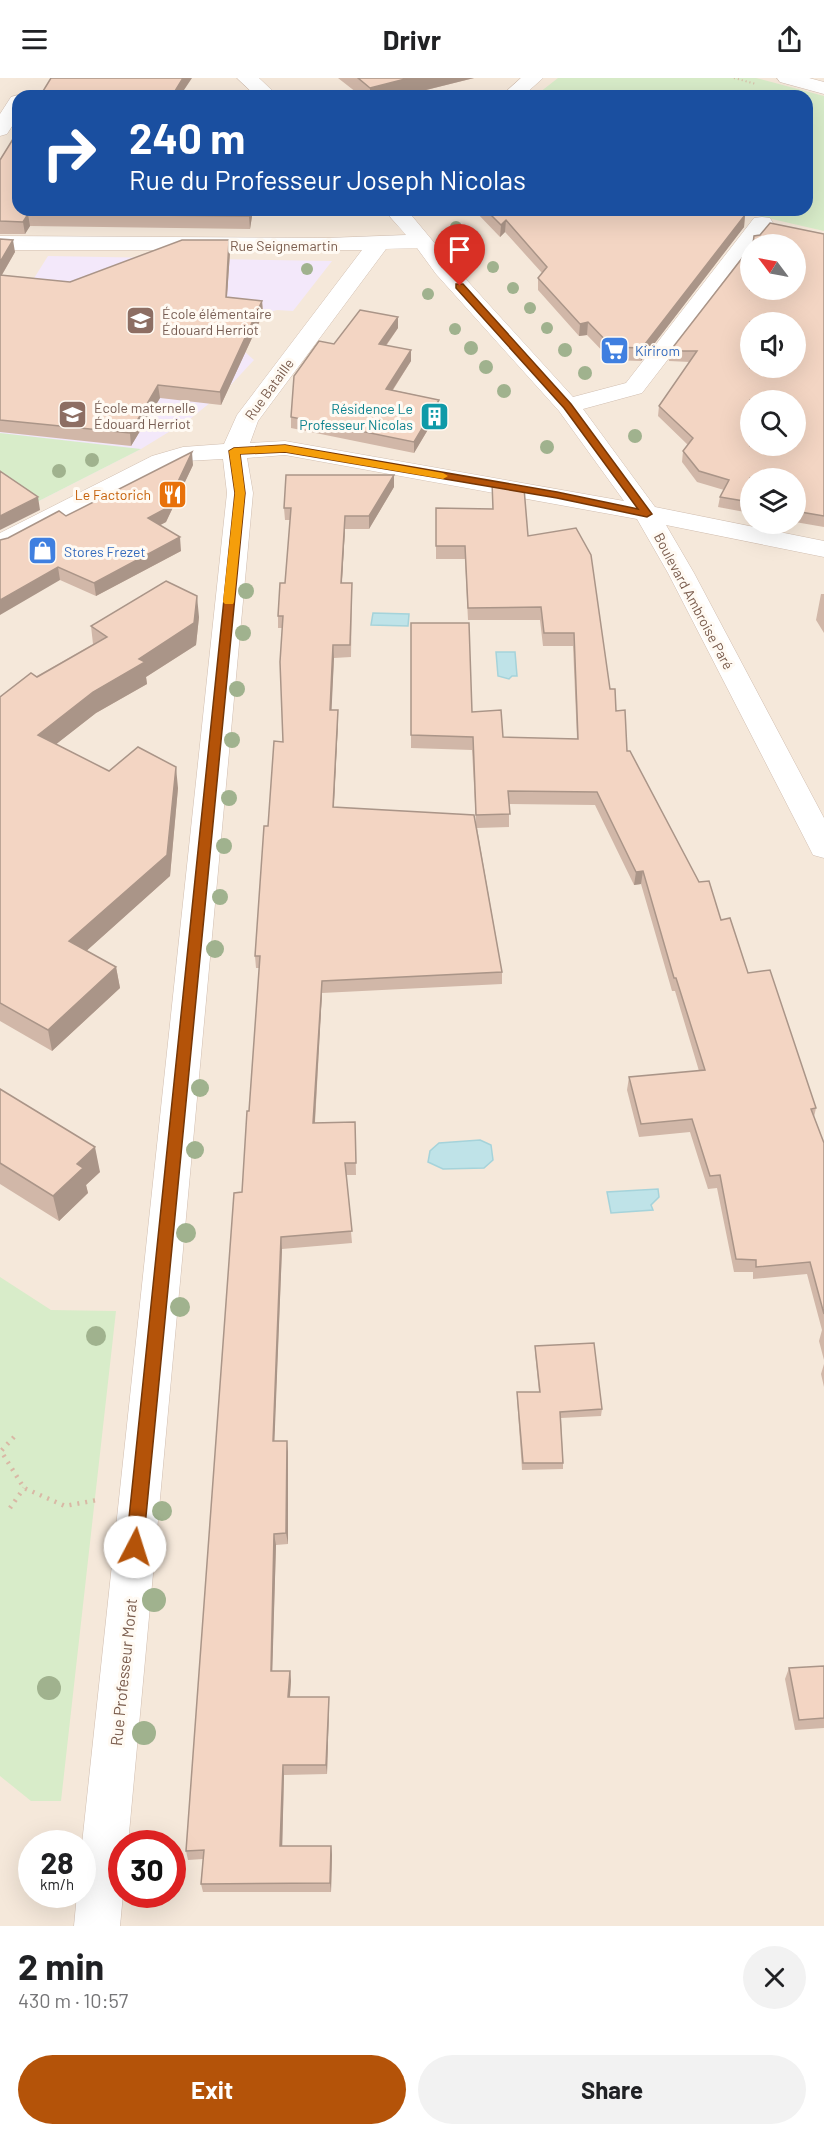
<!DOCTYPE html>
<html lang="en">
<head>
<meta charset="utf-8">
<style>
  :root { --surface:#fff; --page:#f2f2f2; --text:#202124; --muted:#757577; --accent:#b45309 }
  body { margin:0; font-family:Barlow,sans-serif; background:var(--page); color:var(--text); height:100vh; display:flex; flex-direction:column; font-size:22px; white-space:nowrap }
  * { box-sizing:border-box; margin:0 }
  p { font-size:20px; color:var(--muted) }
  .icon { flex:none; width:33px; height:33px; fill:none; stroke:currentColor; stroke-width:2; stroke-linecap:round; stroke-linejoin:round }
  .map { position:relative; height:1848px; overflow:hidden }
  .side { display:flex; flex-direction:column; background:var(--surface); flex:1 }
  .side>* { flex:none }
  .guide { position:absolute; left:12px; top:12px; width:801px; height:126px; border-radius:18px; box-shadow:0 6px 24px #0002; background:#1a4fa0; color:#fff; overflow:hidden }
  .needle { width:39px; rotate:302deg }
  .fabs { position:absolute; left:740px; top:156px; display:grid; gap:12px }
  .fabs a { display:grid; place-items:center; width:66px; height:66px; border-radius:50%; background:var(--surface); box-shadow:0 6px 24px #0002; font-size:30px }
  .speed { position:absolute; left:18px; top:1752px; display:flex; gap:12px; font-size:30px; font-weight:700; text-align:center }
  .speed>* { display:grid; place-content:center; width:78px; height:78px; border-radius:50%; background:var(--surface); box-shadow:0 6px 24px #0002; line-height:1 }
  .speed small { font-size:15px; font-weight:400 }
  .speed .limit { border:9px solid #d22; background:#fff; color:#111 }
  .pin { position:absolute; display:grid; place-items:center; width:51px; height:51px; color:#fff; margin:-62px -26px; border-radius:50% 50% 50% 0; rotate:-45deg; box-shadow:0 0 6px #0007 }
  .pin .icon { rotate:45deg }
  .me { position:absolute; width:66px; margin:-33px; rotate:5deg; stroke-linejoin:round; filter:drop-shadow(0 0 4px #0008) }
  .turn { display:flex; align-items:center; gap:21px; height:126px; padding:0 18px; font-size:27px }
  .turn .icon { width:78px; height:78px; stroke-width:2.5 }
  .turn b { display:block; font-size:42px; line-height:51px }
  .round { display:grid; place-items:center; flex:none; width:63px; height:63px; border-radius:32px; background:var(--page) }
  .overview { display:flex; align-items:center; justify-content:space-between; height:102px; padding:0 18px }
  h1 { font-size:36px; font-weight:700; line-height:45px }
  .action { display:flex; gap:12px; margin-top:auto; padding:12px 18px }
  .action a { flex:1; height:69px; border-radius:36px; background:var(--accent); color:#fff; font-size:24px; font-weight:700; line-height:69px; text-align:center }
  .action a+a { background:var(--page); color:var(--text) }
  header { display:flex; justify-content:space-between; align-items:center; height:78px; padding:0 18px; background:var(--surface); font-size:27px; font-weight:700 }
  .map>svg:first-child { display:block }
  .residential { fill:#f5e8da; fill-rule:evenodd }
  .education { fill:#f3e8fa }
  .green { fill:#d8ecc9 }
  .water { fill:#bfe3e8; stroke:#a5d3da; stroke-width:1.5 }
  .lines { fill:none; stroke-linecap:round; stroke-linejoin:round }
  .minor-casing { stroke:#d1beb0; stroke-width:1 }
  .path-far1 { stroke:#d9b8a5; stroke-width:2; stroke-dasharray:1 3; stroke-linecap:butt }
  .path { stroke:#d9b8a5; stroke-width:4.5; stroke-dasharray:2 6; stroke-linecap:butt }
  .minor { fill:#fff; fill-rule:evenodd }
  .tree { fill:#a0b28e }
  .wall { fill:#d1b7a8 }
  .shaded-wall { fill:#aa9588 }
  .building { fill:#f3d5c3; stroke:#aa9588; stroke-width:1.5; fill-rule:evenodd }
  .route { fill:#b45309; stroke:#753606; stroke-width:1.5 }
  .slow { fill:#f59e0b }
  .labels { text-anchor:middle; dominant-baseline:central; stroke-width:6; stroke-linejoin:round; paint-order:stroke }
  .far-street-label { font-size:14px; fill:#7a5c4d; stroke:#fffaf3 }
  .far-education-label { font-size:14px; fill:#785e54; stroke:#fffaf3; text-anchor:start }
  .far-shop-label { font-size:14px; fill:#366cbe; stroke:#fffaf3; text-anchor:start }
  .far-culture-label { font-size:14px; fill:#0d838f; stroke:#fffaf3; text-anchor:end }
  .far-food-label { font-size:14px; fill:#c56008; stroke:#fffaf3; text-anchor:end }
  .street-label { font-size:16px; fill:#7a5c4d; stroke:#fffaf3 }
</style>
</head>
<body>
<header><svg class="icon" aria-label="menu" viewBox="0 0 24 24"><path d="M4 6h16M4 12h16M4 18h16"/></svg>Drivr<svg class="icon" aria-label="share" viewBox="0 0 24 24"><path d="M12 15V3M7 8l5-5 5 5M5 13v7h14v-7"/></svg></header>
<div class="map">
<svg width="824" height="1848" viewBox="0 0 824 1848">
  <rect width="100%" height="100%" fill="#fdf6ec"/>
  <path class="residential" d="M0,0h824v1848h-824zM18,18h789v114h-789zM750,166h45v46h-45zM750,244h45v46h-45zM750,322h45v46h-45zM750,400h45v46h-45zM32,1766h50v50h-50zM122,1766h50v50h-50z"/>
  <path class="education" d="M48,178l284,5 -39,50 -16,-1 -14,4 -18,38 9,8 -27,29 -37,30 -49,30 -108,55 -33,-23v-149z"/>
  <path class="green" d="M558,0h198l68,18v135l-92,-21h75v-114h-272z
    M0,355l141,16 -108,55 -33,-23z
    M0,1199l51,33 65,1 -55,490h-30l-31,-25z"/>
  <path class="water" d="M373,535l36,1 -1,12 -37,-1z
    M496,574h19l2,24h-5l-3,3 -11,-3z
    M480,1062l11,5 2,15 -9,8 -41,1 -15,-7 2,-11 9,-8z
    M658,1111l1,8 -8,8 2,5 -42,3 -4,-21z"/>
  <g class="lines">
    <defs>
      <path id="minor" d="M237,0h22l19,18h-22z
        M521,0h22l-20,18h-22z
        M777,0h32l15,4v12l-44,-12z
        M18,17l4,1h-4v21l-11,17 -7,2v-22l11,-17z
        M384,132h23l45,54 121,133 53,-14 128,-165 8,-1 8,1 3,5 -16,21h-7v9l-108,140 -59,16 72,98 169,34v16l-158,-32 28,48 130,245v40l-11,-3 -4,-8 -141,-274 -31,-54 -352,-64 -38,3 6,35 -125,1351h-6l1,50 -3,32h-46l3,-32h5v-50l145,-1351 -4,-34 -38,2 -15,5 -161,83 -9,2v-18l152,-77 31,-9 41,-3 13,-29 125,-165h-362v-14l327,2 79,-3zM417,170l19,26 123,137 65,90 -339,-60 -35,2 8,-22 128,-172z"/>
    </defs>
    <use href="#minor" class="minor-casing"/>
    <path class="path-far1" d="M734,0l22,6"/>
    <path class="path" d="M14,1359l-13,14 23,37 41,18 32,-6
      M10,1430l14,-20"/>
    <use href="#minor" class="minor"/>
  </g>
  <g class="tree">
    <circle cx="456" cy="149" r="6"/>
    <circle cx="476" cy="169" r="6"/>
    <circle cx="493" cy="189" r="6"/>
    <circle cx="307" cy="191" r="6"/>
    <circle cx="513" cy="210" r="6"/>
    <circle cx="428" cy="216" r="6"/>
    <circle cx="530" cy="230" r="6"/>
    <circle cx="547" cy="250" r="6"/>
    <circle cx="455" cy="251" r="6"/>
    <circle cx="471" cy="270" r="7"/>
    <circle cx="565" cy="272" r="7"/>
    <circle cx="486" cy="289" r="7"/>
    <circle cx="585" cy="295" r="7"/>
    <circle cx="504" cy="313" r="7"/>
    <circle cx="635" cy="358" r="7"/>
    <circle cx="547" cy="369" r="7"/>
    <circle cx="92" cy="382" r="7"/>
    <circle cx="59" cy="393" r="7"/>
    <circle cx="246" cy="513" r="8"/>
    <circle cx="243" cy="555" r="8"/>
    <circle cx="237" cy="611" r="8"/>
    <circle cx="232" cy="662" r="8"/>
    <circle cx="229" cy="720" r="8"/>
    <circle cx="224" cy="768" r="8"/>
    <circle cx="220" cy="819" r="8"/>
    <circle cx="215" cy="871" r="9"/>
    <circle cx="200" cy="1010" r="9"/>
    <circle cx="195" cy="1072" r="9"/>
    <circle cx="186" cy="1155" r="10"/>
    <circle cx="180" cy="1229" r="10"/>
    <circle cx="96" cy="1258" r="10"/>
    <circle cx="162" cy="1433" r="10"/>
    <circle cx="154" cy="1522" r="12"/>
    <circle cx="49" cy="1610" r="12"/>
    <circle cx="144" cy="1655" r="12"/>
  </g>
  <path class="wall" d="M338,0h136l-72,18h-41z
    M0,82l253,50 -3,19 -220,-3 -5,8h-25z
    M474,132h255v2l16,3 -1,12 -103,134 -30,-1 -24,-25 -8,1 -41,-46v-12l4,-5 -37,-41 -5,5z
    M824,156v293l-29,-5v-44h-45v35l-32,-6 2,-10 4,-7 -27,-8 -15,-20 1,-11 5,-6 -30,-29 1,-10 31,-44 -21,-1 1,-10 82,-107 2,-8z
    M0,161l15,13 -13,23 68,7 160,-30 -3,46 35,3 1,13 -42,91 -61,-7 -29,48 -131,-14z
    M398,250l-12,18 25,15 -18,29 46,10v11l-25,42 -123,-25v-11l43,-73z
    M193,387l-27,57 -6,3 21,26 -85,45 -36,-16 -52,-42 58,-22z
    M492,404l36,54 82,153 17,62 72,131 22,38 95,188 -2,9 10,26v217l-5,-19 3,-11 -15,-56 -54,5v-7h-19l-17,-84 -9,1 -18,-57 -51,5 -12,-47 2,-13 70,-6 -24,-80h-3l-31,-107 -7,1 -39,-80 -86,-1v23l-32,1 25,144v12l-180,9 -7,130 40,-1 1,53h-10l6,68 -70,6 -8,192 14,11v92l-12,1 -4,126h18l1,10 -1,16h39v10l-2,67 -43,1 -2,71h49l1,9 -1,37h-128l-2,-8 2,-25 -15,1 -2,-9 63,-740 11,-143h-4l-1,-12 13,-130 15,-84 -1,-114h-4v-12l7,-33 5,-63h-5l-1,-12 110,-21 -25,42h-24l-3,54 10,13 -1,61 -17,1 -3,52h7v12l-4,85 142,15 -4,-72 -61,-2v-125l61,89 31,25 74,2 -4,-93h-30l-3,-26h-72l-3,-61h-29v-51l57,1z
    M821,516h3v39l-8,-13z
    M199,539l-3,28 -50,32 1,7 -51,29 -40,31 53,27 69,17 -8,88 -84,75 30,16 4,21 -68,63 -52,-30v-324l93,-53 -2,-18z
    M0,1011l100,83 -14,13 2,8 -29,28 -59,-37z
    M535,1268l67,63 -1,7 -40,2 2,45v6l-41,1 -5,-72v-6h22l-4,-40z
    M824,1286v23l-3,-13z
    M824,1588v62l-29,2 -10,-51 4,-11z"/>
  <path class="shaded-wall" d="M183,0h9l-12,18h-8z
    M409,0h65l-72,18h-32v-8z
    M250,132h3l-3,19 -1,-13z
    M28,136l2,12 -5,8 -2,-12z
    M745,137l-1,12 -103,134 1,-13z
    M506,142l-1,12 -5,5 1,-12z
    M13,162l2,12 -15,26v-16z
    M229,162l1,12 -4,58v-13z
    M262,223l1,13 -42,91 -1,-13z
    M398,239v11l-19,27v-11z
    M588,244l-1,13 -8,1 1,-12z
    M411,272v11l-25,39v-11z
    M158,307l2,13 -29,48 -1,-13z
    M439,322v11l-25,42v-11z
    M192,374l1,13 -27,57 -17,9 -1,-13z
    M394,397v12l-25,42v-13z
    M38,419l2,13 -40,20v-14z
    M345,438v13l-4,67v-13z
    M180,459l1,14 -85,45 -2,-13z
    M58,489l2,13 -60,35v-15z
    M197,518l2,21 -3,28 -50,32 1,7 -51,29 -55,43 -3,-21 55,-43 46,-33z
    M333,567l1,13 -3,64 -1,-12z
    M338,632v12l-5,98v-13z
    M176,689l2,21 -8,88 -97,87 -4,-22z
    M643,793l-2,13 -7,1 2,-13z
    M116,889l4,21 -68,63 -4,-21z
    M322,903v12l-8,142 -1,-12z
    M95,1069l5,25 -14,13 2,8 -29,28 -6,-25 24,-32z
    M281,1159l1,12 -8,203 -1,-11z
    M287,1363l1,11v92l-2,-11z
    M274,1456l2,11 -4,136 -1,-10z
    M290,1593l1,10 -2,26 -1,-10z
    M329,1619v10l-2,67 -1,-9z
    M283,1687l1,10 -2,80 -2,-9z
    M331,1768l1,9 -1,37 -1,-9z"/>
  <path class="building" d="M51,0h132l-11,18h-132z
    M358,0h51l-39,10z
    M18,53v79h232l-1,6 -221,-2 -5,8 -23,-1v-61z
    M486,132h241l-1,1 19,4 -103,133 -30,-1 -24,-25 -8,2 -42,-46 9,-11 -41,-47 -5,5z
    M770,145l54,11v282l-29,-5v-33h-45v24l-30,-5 9,-17 -30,-9 -16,-20 10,-13 -34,-32 38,-55h-27l80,-103v42h45v-46h-42l1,-8 6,-1zM750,244h45v46h-45zM750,322h45v46h-45z
    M0,161l13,1 -13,22z
    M182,162h47l-3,57 36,4 -42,91 -62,-7 -28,48 -130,-13v-145l70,7z
    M360,232l38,7 -19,27 32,6 -25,39 53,11 -25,42 -123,-25 3,-41 25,-35 15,3z
    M192,374l-27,57 -17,9 32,19 -86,46 -36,-16 -58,33v-60l8,-2 51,-27 7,5z
    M0,393l38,26 -38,19z
    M286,397h108l-25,41h-24l-4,67h11l-2,62h-17l-3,65h8l-5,97 141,8 28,157 -180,9 -9,142 42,-1 1,41h-11l7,68 -71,6 -8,204h14l-1,92 -12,1 -3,137h19l-2,26h41l-3,68h-43l-3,81h51l-1,37 -129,1 3,-34 -18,1 48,-658 8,-1 5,-81h2l11,-155h-5l9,-130h4l6,-85 9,1 -3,-80 3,-46h-5l2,-33h5l6,-75h-7z
    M492,404l32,6 4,48 48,-8 15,27 19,134h5l1,22 9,-1 2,41h3l69,131 10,-1 12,39 9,-2 18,55 22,-3 46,138 -5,1 13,34v171l-14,-52 -54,5v-7l-20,-1 -16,-84 -10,1 -18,-57 -51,5 -12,-47 76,-7 -29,-92h-2l-31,-107 -7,1 -39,-80 -89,-1 2,23 -34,1 -3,-78 -62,-2v-112h58l3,89 29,-2 2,27 75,2 -4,-106h-30l-3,-26 -73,1 -3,-62h-29v-38l57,1z
    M166,503l31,15 -3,27 -55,36 6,3 -52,30 -55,43 71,36 29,-24 38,20 -9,88 -98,86 47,26 -68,63 -48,-27v-306l31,-24 6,4 70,-40 -16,-11z
    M0,1011l95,58 -18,17 6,4 -30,28 -53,-33z
    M594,1265l8,66 -42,3 3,51h-40l-6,-71h23l-5,-46z
    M824,1588v52l-25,2 -10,-52z"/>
  <path class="route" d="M456,206h7l108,120 81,110 -5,3 -90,-19 -272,-46 -45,2 5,39 -102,1054 -2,5 -6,3 -6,-3 -3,-5 109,-1054 -6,-42 5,-3 51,-3 272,47 81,17 -74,-101 -108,-120z"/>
  <path class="slow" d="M285,367l158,28 5,3 -5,3 -158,-27 -45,2 5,39 -11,109 -1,2h-8l-2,-2 12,-109 -6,-42 5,-3z"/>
  <defs>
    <symbol id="school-square" viewBox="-11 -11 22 22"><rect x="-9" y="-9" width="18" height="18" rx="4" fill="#8d6e63" stroke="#fffaf3"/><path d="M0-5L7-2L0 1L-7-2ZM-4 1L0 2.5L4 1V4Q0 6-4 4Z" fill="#fff"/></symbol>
    <symbol id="supermarket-square" viewBox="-11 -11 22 22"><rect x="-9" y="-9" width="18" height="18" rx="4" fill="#3f7fe0" stroke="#fffaf3"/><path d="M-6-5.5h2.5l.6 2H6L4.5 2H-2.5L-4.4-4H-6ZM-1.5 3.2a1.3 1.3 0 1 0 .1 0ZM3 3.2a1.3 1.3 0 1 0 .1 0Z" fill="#fff"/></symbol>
    <symbol id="building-square" viewBox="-11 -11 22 22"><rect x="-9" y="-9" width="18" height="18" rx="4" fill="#0f9aa8" stroke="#fffaf3"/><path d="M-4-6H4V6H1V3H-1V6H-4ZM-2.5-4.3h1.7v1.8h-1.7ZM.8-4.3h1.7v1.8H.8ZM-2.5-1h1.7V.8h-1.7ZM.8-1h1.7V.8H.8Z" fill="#fff"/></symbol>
    <symbol id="restaurant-square" viewBox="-11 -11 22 22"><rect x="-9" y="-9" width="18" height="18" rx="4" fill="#e8710a" stroke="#fffaf3"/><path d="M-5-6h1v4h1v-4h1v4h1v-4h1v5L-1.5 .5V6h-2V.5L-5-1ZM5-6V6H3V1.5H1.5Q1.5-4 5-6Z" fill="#fff"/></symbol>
    <symbol id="shop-square" viewBox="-11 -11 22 22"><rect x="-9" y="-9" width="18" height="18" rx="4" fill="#3f7fe0" stroke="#fffaf3"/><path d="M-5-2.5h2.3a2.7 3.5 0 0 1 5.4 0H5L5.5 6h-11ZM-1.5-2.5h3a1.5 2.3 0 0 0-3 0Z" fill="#fff"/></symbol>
  </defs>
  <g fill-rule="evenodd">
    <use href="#school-square" x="124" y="226" width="33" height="33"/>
    <use href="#supermarket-square" x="598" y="256" width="33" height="33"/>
    <use href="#school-square" x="56" y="320" width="33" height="33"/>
    <use href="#building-square" x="418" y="322" width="33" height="33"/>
    <use href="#restaurant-square" x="156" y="400" width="33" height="33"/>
    <use href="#shop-square" x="26" y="456" width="33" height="33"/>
  </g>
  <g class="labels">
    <g class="far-street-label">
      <text x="284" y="167">Rue Seignemartin</text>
      <text transform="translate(269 311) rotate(-54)">Rue Bataille</text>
      <text transform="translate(694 523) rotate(62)">Boulevard Ambroise Paré</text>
    </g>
    <g class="far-education-label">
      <text x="162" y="235">École élémentaire<tspan x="162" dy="16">Édouard Herriot</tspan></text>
      <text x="94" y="329">École maternelle<tspan x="94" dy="16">Édouard Herriot</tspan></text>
    </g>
    <g class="far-shop-label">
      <text x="635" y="272">Kirirom</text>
      <text x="64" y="473">Stores Frezet</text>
    </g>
    <g class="far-culture-label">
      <text x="413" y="330">Résidence Le<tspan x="413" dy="16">Professeur Nicolas</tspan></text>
    </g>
    <g class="far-food-label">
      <text x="151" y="416">Le Factorich</text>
    </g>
    <g class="street-label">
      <text transform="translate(123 1594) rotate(-84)">Rue Professeur Morat</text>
    </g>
  </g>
</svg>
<div class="fabs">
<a><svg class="needle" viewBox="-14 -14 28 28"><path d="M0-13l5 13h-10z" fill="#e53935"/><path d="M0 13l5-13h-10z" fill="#757577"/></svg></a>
<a><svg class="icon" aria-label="sound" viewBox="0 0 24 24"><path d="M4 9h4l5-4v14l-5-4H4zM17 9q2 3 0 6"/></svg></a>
<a><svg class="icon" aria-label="search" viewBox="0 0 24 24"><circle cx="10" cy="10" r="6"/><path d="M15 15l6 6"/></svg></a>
<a><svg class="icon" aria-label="layers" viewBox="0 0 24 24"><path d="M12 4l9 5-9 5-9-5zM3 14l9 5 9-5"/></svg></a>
</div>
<div class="speed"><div>28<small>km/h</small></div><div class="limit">30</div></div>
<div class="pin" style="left:460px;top:208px;background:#d93025"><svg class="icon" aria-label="arrive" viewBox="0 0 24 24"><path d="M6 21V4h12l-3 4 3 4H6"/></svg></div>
<svg class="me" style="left:135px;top:1469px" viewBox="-20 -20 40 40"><circle r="19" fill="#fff"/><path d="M0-13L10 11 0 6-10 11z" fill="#b45309"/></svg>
<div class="guide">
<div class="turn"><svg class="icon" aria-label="right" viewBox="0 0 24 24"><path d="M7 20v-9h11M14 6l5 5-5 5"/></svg><div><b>240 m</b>Rue du Professeur Joseph Nicolas</div></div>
</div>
</div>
<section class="side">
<div class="overview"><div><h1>2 min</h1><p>430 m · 10:57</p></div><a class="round"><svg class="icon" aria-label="close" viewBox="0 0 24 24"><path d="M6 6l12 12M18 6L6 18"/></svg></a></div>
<div class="action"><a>Exit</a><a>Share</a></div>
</section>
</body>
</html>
